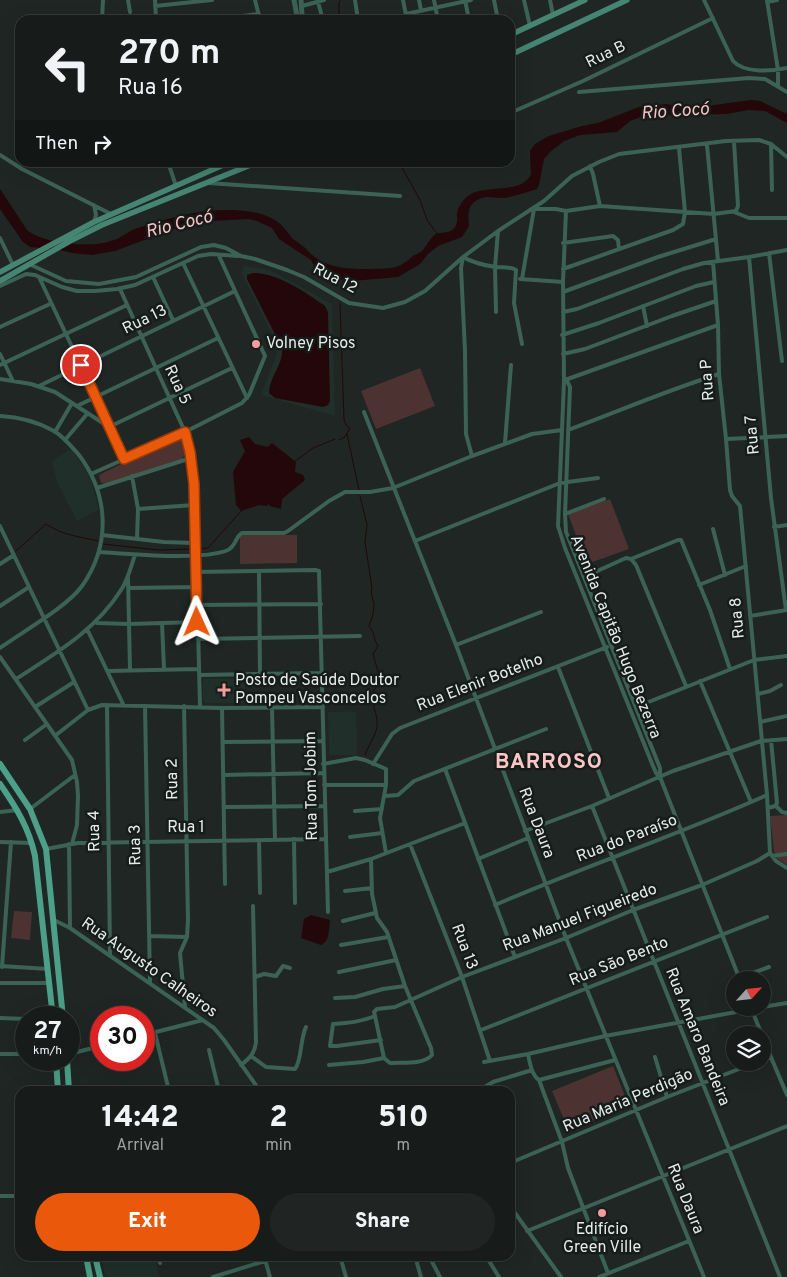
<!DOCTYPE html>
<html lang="en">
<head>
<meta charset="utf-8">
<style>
  :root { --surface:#171c1a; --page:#202523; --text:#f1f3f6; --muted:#9ea1a2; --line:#363a39; --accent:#ea580c }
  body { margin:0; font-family:Overpass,sans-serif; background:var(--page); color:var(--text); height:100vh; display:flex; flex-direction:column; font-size:19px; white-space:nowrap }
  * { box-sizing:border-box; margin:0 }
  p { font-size:16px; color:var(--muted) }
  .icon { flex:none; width:28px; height:28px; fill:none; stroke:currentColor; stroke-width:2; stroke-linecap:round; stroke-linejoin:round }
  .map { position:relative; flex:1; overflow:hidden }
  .panel { position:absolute; left:15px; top:1086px; width:500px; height:175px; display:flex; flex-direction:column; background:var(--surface); border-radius:15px; box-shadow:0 5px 20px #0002,0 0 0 1px var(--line) }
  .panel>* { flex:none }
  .top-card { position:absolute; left:15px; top:15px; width:500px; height:152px; border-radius:15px; box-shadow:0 5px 20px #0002,0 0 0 1px var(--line); background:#171c1a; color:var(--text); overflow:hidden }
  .needle { width:32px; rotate:63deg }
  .controls { position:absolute; left:726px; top:971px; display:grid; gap:10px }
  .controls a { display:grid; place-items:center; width:45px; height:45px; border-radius:50%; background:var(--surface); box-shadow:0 5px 20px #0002,0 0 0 1px var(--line); font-size:25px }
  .speed { position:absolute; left:15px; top:1006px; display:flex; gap:10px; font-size:25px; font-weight:700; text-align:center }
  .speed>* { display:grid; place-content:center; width:65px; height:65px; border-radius:50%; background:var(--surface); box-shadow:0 5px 20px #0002,0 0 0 1px var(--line); line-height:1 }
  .speed small { font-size:12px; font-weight:400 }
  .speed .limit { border:8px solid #d22; background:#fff; color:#111 }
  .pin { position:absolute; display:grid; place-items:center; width:42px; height:42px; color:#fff; margin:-21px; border:2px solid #fff; border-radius:50%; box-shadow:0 1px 5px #0007 }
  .me { position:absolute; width:55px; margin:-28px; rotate:359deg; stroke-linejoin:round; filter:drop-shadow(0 0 4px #0008) }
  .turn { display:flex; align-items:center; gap:18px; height:105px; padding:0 20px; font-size:22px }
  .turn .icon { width:65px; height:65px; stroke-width:2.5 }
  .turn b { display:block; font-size:35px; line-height:42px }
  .then { display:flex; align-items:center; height:48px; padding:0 20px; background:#0003; gap:10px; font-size:19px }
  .eta { display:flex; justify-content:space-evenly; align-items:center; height:85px; text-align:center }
  .eta b { font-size:30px; font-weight:800; line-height:35px }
  .primary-button { display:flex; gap:10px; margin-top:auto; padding:10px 20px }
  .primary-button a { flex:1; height:58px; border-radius:30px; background:var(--accent); color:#fff; font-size:20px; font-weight:800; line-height:58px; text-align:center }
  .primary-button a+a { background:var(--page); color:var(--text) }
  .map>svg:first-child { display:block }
  .built { fill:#202f2a }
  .green { fill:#4d3232 }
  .water { fill:#23070a }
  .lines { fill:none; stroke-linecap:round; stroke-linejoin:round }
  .stream { stroke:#23070a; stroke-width:1 }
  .minor { stroke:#3c6256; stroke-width:4 }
  .tertiary { stroke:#3c6256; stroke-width:5 }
  .secondary { stroke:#458572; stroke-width:5.5 }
  .primary { stroke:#4ba087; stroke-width:6 }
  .route-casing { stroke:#983908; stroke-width:12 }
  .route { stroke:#ea580c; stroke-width:9 }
  .poi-dot { fill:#f59b9d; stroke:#151c1a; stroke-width:2 }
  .labels { text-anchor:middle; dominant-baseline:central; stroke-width:5; stroke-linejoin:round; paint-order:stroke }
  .street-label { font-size:16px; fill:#e7ecea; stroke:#151c1a }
  .poi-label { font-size:16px; fill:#e7ecea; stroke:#151c1a; text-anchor:start }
  .water-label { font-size:18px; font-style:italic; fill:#f9c3c3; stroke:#151c1a }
  .district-label { font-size:21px; font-weight:bold; letter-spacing:1px; fill:#fac6c6; stroke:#151c1a }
</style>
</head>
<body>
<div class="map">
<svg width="787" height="1277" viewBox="0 0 787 1277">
  <rect width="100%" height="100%" fill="#1f2623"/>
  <path class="built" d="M243,266l27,4 62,34 3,112 -74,-21 15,-39 2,-9 -36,-73z
    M71,449l15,21 5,11 8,29 -22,11 -20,-39 -5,-21z
    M203,679h42v24h-39l-3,-3z
    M328,712h28l1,43h-28z
    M104,1256h51l4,21h-53l-5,-19z"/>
  <path class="green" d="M420,368l15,38 -59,23 -15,-38z
    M173,438l8,1 4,4 2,9 -6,8 -74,23h-6l-2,-8z
    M610,499l19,50 -42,15 -19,-50z
    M240,535h57v28l-57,1z
    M787,815v50l-9,-6 -4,-7 -4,-36z
    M14,911l18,1 -2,28 -19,-2z
    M613,1066l16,40 -60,25 -17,-40z"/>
  <path class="water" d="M751,100l9,1 27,13v9l-22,-12 -17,-1 -21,4 -81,1 -16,6 -13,11 -37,3 -16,6 -14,11 -6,7 -5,26 -2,4c-11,3 -23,8 -34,9 -6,0 -11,-1 -16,-1 -18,3 -20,13 -18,29l-7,11 -24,9 -10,8 -8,10 -22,13 -46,4 -26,-4 -9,-6 -6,-11 -32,-21 -7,-11 -15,-7 -8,-2 -57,3 -77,29 -23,4 -20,-2 -12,-3 -30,-3 -7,-5 -23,-33v-20l27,41c16,14 65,18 84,11 9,-2 16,-9 24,-12 28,-9 59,-19 89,-19 18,0 35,1 51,10 8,5 12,12 18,19 5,4 11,7 15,12 17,18 40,18 63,18 11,-1 24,1 33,-6 4,-2 6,-5 9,-7 3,-2 7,-3 10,-6 5,-6 6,-11 14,-17 9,0 19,-1 20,-12 1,-3 -1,-6 0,-8 1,-7 8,-16 14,-19 15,-9 52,0 60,-20l-1,-23 5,-7 14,-8 33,-10 16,-3 41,-16 28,-3 14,3 12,1z
    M253,273c25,0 52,19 72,33l3,6 2,89 -2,4 -5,2 -48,-9 -6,-5c0,-16 15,-29 13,-45l-35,-69v-4z
    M249,437l6,7 13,3 4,-4 24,19 -1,10 8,3 2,5 -23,19 -1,10 -11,-3 -2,-2 -1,2 -8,-1 -18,6 -5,-6 -3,-33 12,-21 -5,-11z
    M311,915l19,5c-1,8 0,21 -9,25l-20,-7 3,-19z"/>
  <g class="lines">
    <path class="stream" d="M339,20v-18l2,-2
      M399,162l21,38 7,20 10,14
      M343,290v-9
      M347,434l12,56
      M339,440l6,-3 5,-9 -4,-3 -2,-6 -4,-115
      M294,462l19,-14 22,-9
      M360,496l7,29 -2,17 7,46c-2,6 1,10 2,16 0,8 -2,15 -5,22 6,6 4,13 9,20l-5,8 6,21 -1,10c-13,12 1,27 -1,41 -1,10 -9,20 -12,29
      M103,544l55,6 34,-1
      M198,549l10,-1 34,-38
      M16,551l30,-27c18,12 32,12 52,17"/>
    <path class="minor" d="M128,0l2,12
      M155,0l1,20
      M255,0l5,20
      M355,0l3,20
      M403,0l4,20
      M419,0l2,10
      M434,0l4,20
      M465,0l4,20
      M494,0l4,20
      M524,0l6,26
      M550,0l3,15
      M704,0l29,61c12,13 39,10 54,7
      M767,0l11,70v16
      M318,2l5,18
      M767,2l10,-2
      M155,6l57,-6
      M302,6l22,-6
      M406,14l65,-14
      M102,20l1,-20
      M210,20l49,-6
      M276,20l22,-4
      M579,92l170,-14 16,1 22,13
      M510,113l73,-32 130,-63
      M771,144l1,46
      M707,145l11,116
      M0,155l22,14 89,45
      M168,162l8,24
      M590,166l3,8 7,32
      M208,183l192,13
      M94,205l2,10 -2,7
      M566,211l-3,71 1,99 -6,145 7,22 88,218 3,7 4,4
      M734,212l15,6h38
      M0,238l13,27
      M563,243l50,-7 5,4 1,9
      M769,253l13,108
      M463,257l-2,11 4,83 1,83 6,22
      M463,257c10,6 21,8 32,10 7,1 15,-1 21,3l-2,33 8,41
      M749,257l22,241 15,112
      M713,262l5,63 1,49 7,65 4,51 2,6 8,10 27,289 3,58 6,8 11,7
      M183,263l64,135
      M29,264l37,17 33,3 37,-7 65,-30 13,-2 12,3 15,8 14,3 32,11 17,7 45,26 34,5 22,-6 20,-11 38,-34 35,-26 46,-30 28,-25 27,-14 20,-8 107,-13 33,-1 12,4 16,13
      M563,269l110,-39 10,-6 2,-12 -6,-64
      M39,277l86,182
      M153,277l20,43
      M520,279l43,3
      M522,279l12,-70h22l10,2 34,-5 114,8 22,-3 2,-5 -4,-64
      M0,286l26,-12 9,1 27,12 15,4h18l22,-2 18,-4 63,-29 13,-2 27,2
      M120,289l65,143 5,20 3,32 1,71 3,32 3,120
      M563,292l95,-35 58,-18
      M643,306l4,20
      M496,312l-1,-45 3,-36
      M563,312l14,-3 106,-40 21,-6 45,-6 38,-7
      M0,327l50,-23
      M562,335l37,-12 97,-37 18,-4
      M0,354l13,27
      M563,354l22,-5 87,-33 44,-15
      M0,365l127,-60
      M0,379l31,5 24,8 54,35 123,-59
      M565,380l153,-55
      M564,381h3l3,6 -5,127 1,18 94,236v9l80,203
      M39,386l196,-95
      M77,406l141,-68
      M364,412l92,233 110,293 138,339
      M0,416c19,1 38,6 54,15 10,6 18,16 25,24 30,40 32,90 3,131 -15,21 -60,46 -82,62
      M568,430c51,-19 100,-40 151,-56
      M55,432l17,-29
      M726,439l61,-3
      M65,440l22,-26
      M505,443l6,-78
      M91,474l94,-42 57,-29 7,-8 16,-39 -46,-100
      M132,476l6,33 -1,30
      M97,488l94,-30
      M138,509l56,-4
      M565,514l39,-15
      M0,526l88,184
      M774,527l13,-2
      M713,529l12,46
      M102,535l62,7 30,1
      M415,541l145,-58 38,-5
      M100,552c29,2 102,9 128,-2 8,-4 7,-13 14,-17h42l4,-2 41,-30 16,-9h25l23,-4 79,-32 60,-22 30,-4
      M631,559l47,-19h3l29,70 20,59
      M0,564l14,-9
      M259,571l1,103
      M195,572l120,-2 4,1 9,341
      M128,577l2,93
      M584,577l42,-19 5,1 5,6 50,121
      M699,585l47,-19
      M129,588l68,-1
      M197,605l124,-1
      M0,606l29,-19
      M750,616l37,-6
      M97,623l32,1 68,-2
      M162,623l2,46
      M88,631l36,75
      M198,639l162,-3
      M456,645l85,-33
      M0,657l72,103 5,22 1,14 -1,29 -5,19
      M558,667l51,131
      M108,671l90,-2
      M199,675l123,-2
      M16,679c40,-26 79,-48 105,-89 7,-10 10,-24 14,-35
      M700,681l51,121
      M758,694l12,-3 11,-6
      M107,705l3,250
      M145,706l5,277
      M184,706l4,214 -1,17 -7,16 5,54
      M35,707l39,-25
      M636,707l118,-47 33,-4
      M222,708l3,176
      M272,708l3,132
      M760,722l27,-6
      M56,735l32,-25 14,-5 120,3 101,-1
      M25,740l22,-16
      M223,742l100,-1
      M323,764l33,-6 9,2 21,9v16l-6,33 6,35
      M373,764l19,-30 8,-6 207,-81
      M445,769l70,188
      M223,775l101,-2
      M324,785h62
      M385,796l13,-1 16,-14 132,-52
      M592,806l188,471
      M776,806l6,6 5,1
      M224,807l100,-1
      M768,808l7,-2 2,-3 -6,-63
      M30,809l45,-34
      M355,811l27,-2
      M0,812l18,-2
      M525,831l67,-25 81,-35 88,-30 26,-2
      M350,837l32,-4
      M294,839l1,64
      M259,840l1,53
      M0,842l32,1
      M69,844l1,84
      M410,844l52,133 28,84
      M46,849l32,-6 248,-4
      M772,856l15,-2
      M478,859l50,-21
      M327,872l44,-13 94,-36
      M345,891l27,-3
      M495,905c90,-39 183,-70 272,-110
      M54,920l16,8 144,100 10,12 36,51
      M343,921l32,-8
      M149,936l38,1
      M341,945l47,-8
      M1,966l47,3
      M2,967l9,-125
      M339,972l57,-12
      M255,977l9,-3 12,2 7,-10 7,2
      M739,978l30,-11
      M0,983h50
      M335,998l20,-1 28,-8 22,-3
      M762,1007l25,-4
      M751,1008l11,27
      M375,1016l9,42
      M0,1018l26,1
      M481,1030l286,-113
      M155,1033l14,58
      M144,1035l59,-15
      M762,1036l25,59
      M381,1040l-44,6h-7l3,-22c15,-1 28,-2 42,-8l-1,-4 3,-3 18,-2 67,-30 104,-39 67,-28 69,-25 55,-24 13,-8
      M209,1050l10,41
      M0,1054h26
      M69,1054l32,-8
      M528,1054c2,9 3,20 11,26l23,62 6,26 40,105
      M251,1056l15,11 29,2c7,-9 5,-30 11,-42
      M655,1057l12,40
      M762,1060l9,-3
      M484,1062l44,-8 77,-18 153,-28
      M241,1065c9,-7 14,-12 15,-23l-3,-136
      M329,1065l34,-3 21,-4 6,5c13,-1 33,2 42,-8l-1,-7 -26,-62 -18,-54 -10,-14 -5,-24 -1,-35
      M539,1080l76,-20
      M413,1087l1,4
      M478,1091l15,-9 39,-12
      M510,1163l157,-66 90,-35
      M0,1196h20
      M510,1206l51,71
      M527,1231l260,-105
      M158,1256l2,7
      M264,1256l6,21
      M340,1256l6,21
      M415,1256l6,21
      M429,1256l11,21
      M486,1256l13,21
      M213,1277l68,-21
      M599,1277l90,-36"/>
    <path class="tertiary" d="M294,0l3,16 3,4
      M301,0l1,15 -1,5"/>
    <path class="secondary" d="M510,35l75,-35
      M510,55l117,-55
      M0,272l94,-50 136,-60
      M0,281l70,-40 32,-16 156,-63"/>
    <path class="primary" d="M0,764l30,45 16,40 17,169
      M0,784c16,23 29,44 35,72l18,162
      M56,1060l2,31
      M67,1060l2,31
      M86,1256l4,21
      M95,1256l5,21"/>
  </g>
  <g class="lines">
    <defs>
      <path id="route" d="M81,365l43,94 61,-27 5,20 4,32 3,138"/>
    </defs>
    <use href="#route" class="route-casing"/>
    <use href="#route" class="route"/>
  </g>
  <g class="poi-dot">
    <circle cx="256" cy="344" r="5"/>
    <path d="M221.5 682.5h5v5h5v5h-5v5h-5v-5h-5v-5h5z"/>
    <circle cx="602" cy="1213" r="5"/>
  </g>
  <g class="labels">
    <g class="street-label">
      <text transform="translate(606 55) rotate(-26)">Rua B</text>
      <text transform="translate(335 279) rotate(27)">Rua 12</text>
      <text transform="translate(145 320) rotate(-26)">Rua 13</text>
      <text transform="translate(708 380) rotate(-94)">Rua P</text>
      <text transform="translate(177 385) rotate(65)">Rua 5</text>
      <text transform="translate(753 435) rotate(-95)">Rua 7</text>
      <text transform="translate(738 618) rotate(-95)">Rua 8</text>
      <text transform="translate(615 637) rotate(68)">Avenida Capitão Hugo Bezerra</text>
      <text transform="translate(480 683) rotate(-21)">Rua Elenir Botelho</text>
      <text transform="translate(173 779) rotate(-91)">Rua 2</text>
      <text transform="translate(312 786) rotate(-91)">Rua Tom Jobim</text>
      <text transform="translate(536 823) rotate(69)">Rua Daura</text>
      <text x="186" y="828">Rua 1</text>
      <text transform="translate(95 831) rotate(-91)">Rua 4</text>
      <text transform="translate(627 839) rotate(-21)">Rua do Paraíso</text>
      <text transform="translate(136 845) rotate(-91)">Rua 3</text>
      <text transform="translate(580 918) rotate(-21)">Rua Manuel Figueiredo</text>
      <text transform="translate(464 947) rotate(69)">Rua 13</text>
      <text transform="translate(619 962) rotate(-22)">Rua São Bento</text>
      <text transform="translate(149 968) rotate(35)">Rua Augusto Calheiros</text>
      <text transform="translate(697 1037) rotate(68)">Rua Amaro Bandeira</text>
      <text transform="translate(628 1101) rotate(-23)">Rua Maria Perdigão</text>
      <text transform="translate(685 1199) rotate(68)">Rua Daura</text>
    </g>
    <g class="poi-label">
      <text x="266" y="344">Volney Pisos</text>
      <text x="235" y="681">Posto de Saúde Doutor<tspan x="235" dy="18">Pompeu Vasconcelos</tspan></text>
      <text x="602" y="1230" text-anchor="middle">Edifício<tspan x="602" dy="18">Green Ville</tspan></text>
    </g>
    <g class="water-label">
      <text transform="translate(675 112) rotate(-4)">Rio Cocó</text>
      <text transform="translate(179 225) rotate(-14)">Rio Cocó</text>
    </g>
    <g class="district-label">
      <text x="549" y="762">BARROSO</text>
    </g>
  </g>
</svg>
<div class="controls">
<a><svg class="needle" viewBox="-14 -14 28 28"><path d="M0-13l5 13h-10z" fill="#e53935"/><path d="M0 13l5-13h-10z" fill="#9ea1a2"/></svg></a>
<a><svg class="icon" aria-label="layers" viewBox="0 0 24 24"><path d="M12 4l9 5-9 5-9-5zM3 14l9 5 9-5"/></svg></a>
</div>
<div class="speed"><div>27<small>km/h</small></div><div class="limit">30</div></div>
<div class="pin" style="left:81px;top:365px;background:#d93025"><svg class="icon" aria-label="arrive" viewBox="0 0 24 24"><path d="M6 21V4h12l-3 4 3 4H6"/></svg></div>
<svg class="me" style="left:197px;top:622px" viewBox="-20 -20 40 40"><path d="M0-17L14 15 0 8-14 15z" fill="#ea580c" stroke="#fff" stroke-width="4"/></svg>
<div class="top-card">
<div class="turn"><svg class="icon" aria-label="left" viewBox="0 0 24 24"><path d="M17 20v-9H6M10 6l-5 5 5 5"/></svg><div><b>270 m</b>Rua 16</div></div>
<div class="then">Then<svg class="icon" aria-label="right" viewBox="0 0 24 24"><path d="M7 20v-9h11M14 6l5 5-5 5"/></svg></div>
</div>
<section class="panel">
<div class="eta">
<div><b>14:42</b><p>Arrival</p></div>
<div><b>2</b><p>min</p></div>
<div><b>510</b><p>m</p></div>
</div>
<div class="primary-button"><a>Exit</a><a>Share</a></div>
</section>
</div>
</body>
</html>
